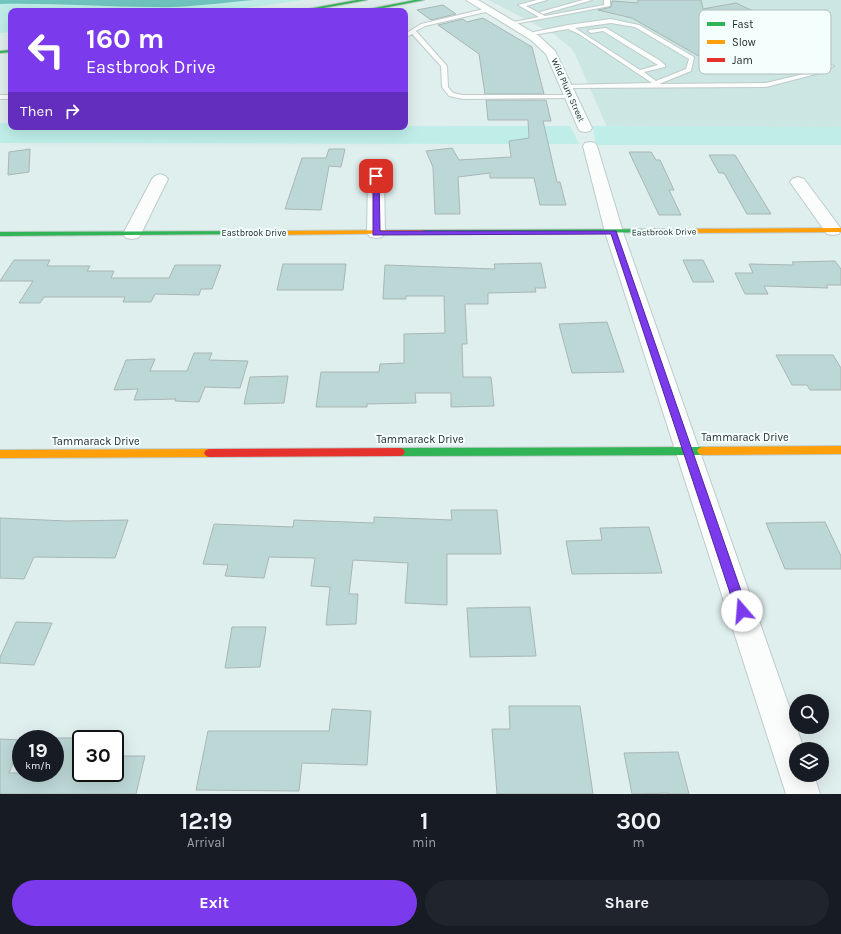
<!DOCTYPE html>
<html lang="en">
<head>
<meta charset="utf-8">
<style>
  :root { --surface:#171b24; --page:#20242c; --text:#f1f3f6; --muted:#9ea1a6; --accent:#7c3aed }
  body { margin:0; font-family:Karla,sans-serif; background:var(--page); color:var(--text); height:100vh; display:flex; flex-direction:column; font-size:15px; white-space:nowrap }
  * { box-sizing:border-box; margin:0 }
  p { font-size:13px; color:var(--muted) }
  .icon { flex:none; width:22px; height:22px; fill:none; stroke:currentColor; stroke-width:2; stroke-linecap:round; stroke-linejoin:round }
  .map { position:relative; height:794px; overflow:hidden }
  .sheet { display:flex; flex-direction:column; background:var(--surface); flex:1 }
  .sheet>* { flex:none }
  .banner { position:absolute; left:8px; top:8px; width:400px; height:122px; border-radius:8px; box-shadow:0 4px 16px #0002; background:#7c3aed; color:#fff; overflow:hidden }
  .buttons { position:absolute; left:789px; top:694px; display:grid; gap:8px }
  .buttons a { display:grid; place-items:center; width:40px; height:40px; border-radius:50%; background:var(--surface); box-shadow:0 4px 16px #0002; font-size:20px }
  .speed { position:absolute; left:12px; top:730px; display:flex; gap:8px; font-size:20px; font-weight:700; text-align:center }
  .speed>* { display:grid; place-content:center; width:52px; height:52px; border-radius:50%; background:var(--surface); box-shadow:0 4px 16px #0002; line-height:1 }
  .speed small { font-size:10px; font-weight:400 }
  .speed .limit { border:2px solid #111; border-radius:6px; background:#fff; color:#111 }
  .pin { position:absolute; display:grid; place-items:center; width:34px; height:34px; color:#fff; margin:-17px; border-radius:8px; box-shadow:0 2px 6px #0006 }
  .me { position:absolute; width:44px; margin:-22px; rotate:342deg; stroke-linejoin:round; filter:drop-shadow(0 0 3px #0008) }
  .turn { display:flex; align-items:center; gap:14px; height:84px; padding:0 12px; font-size:18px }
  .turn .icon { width:52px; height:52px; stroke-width:2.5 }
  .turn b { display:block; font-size:28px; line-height:34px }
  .then { display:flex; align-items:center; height:38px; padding:0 12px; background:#0003; gap:8px; font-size:15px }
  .eta { display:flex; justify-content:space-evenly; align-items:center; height:68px; text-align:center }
  .eta b { font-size:24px; font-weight:700; line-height:28px }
  .action { display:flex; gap:8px; margin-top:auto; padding:8px 12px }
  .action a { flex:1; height:46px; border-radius:24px; background:var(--accent); color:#fff; font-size:16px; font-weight:700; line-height:46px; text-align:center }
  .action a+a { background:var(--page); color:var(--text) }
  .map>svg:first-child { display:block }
  .built { fill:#cbe6e3 }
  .green { fill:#bfeee9 }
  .water { fill:#70c5bf }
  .building { fill:#bcd8d6; stroke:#a9b6b4 }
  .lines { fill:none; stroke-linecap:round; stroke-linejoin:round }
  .lane-casing { stroke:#bfcbc9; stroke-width:2 }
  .street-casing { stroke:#bfcbc9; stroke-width:2 }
  .fast-casing { stroke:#bfcbc9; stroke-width:2 }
  .slow-casing { stroke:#bfcbc9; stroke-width:2 }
  .jam-casing { stroke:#bfcbc9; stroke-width:2 }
  .lane { fill:#fafdfc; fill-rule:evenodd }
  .street { fill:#fafdfc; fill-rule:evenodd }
  .fast { fill:#30b455; fill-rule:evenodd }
  .slow { fill:#ff9f0a; fill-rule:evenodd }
  .jam { fill:#e5322d; fill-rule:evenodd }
  .route { fill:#7c3aed; stroke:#51269a }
  .labels { text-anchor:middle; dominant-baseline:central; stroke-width:4; stroke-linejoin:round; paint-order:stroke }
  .far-street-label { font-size:9px; fill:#1d2726; stroke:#f3fefd }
  .street-label { font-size:11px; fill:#1d2726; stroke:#f3fefd }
  .key { fill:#f3fefd; stroke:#b3bebc; stroke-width:1 }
  .key-label { font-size:11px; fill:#1d2726 }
</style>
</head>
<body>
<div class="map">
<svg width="841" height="794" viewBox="0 0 841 794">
  <rect width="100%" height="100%" fill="#dfefed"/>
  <path class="built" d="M489,0h352v127h-234l-32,-73 -4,-6 -16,-13z"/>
  <path class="green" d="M254,0h50l-81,11h-212v21l-11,1v-29c51,-1 102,3 153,3 34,1 67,-4 101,-7z
    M0,123h11v4l559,-1 9,18 -579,-1z
    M593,126l248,1v18h-245z"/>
  <path class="water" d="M0,0h254c-34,3 -67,8 -101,7 -51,0 -102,-4 -153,-3z"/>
  <path class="building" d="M638,0h63l2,9 33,-6 62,29 -17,32 -23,-5 -40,8 -86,-49 -34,-8 13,-3 1,-6 26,2z
    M443,5l13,9 -25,6 -14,-10z
    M483,18l49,29 12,47h-59l-6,-40 -41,-29 25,-6 4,3z
    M486,100h60l5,21h-8l14,61h3l6,23h-26l-6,-27h-44v-5l-32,4 2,37h-25l-2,-47 -7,-16 26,-3 7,12 52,-3 -2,-16 20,-3 -1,-18h-40z
    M30,149l-1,23 -21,3 1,-23z
    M329,149h16l-4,18 -12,-1 -8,44 -36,-1 17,-51h24z
    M629,152h22l5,8h4l14,30h-5l12,25h-22z
    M709,155h26l36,59h-24l-23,-41h-5z
    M14,260h36l-3,6h43l-3,5h27l-3,7h58l6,-13h46l-9,24h-11l-2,6 -44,-1 -4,8h-28l2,-5h-81l-4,6h-21l14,-22h-33z
    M683,260h20l11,22h-21z
    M835,261l6,8v16h-15l2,3 -64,-2 4,8h-23l-10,-21h18l-4,-9 45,1 -2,-3z
    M541,263l5,25h-11l1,4 -48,1v11h-23l2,40h-5l1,33h28l3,29 -43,1v-14h-36l1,10 -49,1v3h-51l5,-35h58l1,-8 24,-1v-29l41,-1 -1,-37h-38v3h-23l2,-34 110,4 -1,-5z
    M283,264h63l-3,26h-66z
    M607,322l17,50 -52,1 -13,-49z
    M194,353h18l-3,7 39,1 -8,27 -35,-1 -6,15 -24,-1 1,-2 -42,1 4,-11 -24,1 12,-30 29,-1 -5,12h37z
    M776,355h57l8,13v22h-31l-3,-5h-15z
    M288,376l-4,27 -40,1 6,-27z
    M451,510h46l4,44h-54v51l-42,-2 3,-40 -55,-3 -4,34h9l-2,30 -30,1 4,-38 -19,-1 4,-28 -46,-1 -5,21 -39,-2 3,-11 -25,-1 11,-40 79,3 1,-7 80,3v-6l78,3z
    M0,518l66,3 62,-1 -13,38 -81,-1 -10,22 -24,-1z
    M825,522l16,34v13h-56l-19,-46z
    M649,527l13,46 -90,1 -6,-33 36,-1 -2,-12z
    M530,607l6,49 -66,1 -3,-49z
    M16,622l36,1 -18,42 -34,-2v-6z
    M232,627h34l-6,40 -35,1z
    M509,706h71l13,88h-96l-5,-65h18z
    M332,709l39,2 -4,54 -65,-2 -3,28 -103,-1 12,-59h121z
    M55,738h26v35h34v-17h30l-9,38h-136v-55l21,1v4l-12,29h46z
    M678,752l11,42h-21v-1l-36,1 -8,-41z"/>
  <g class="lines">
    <defs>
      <path id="lane" d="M537,0h10l-21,6 19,10 59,-11v-5h6v6l-101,19v-2l30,-6 -21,-12z
        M583,0h9l-49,14 -3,-2z
        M488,8l3,2 -1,1 -65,15 -9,5 31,35 1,21 5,6 10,2h108l2,1v2l-110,1 -14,-3 -7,-9 -1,-21 -29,-32 -7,4v-4l16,-10z
        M611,19l28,6 55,32 -3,14 -32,13 107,-1 46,-11 17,-7 5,1 -18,8 -50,13 -200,1 -2,-1v-2l88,-2 -73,-49 -11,-5 -41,7 -3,-2 44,-9zM611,23l24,4 54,32 -3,10 -30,12 -12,-9 21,-5v-2l-6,-5 -53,-32 -17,2 -1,1 3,2 12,-2 55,34 -18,5 -65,-42z
        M0,95h11v4h-11z"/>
      <path id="street" d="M466,0h12l61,36 16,15 37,77 -2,3 -5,1 -5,-1 -2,-3 -32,-74 -15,-14z
        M590,142l5,1 2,3 26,86 181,517h-8v26h18l6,19h-34l-181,-562 -22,-86 2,-3z
        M376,171l5,2 3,3 1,57 -3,4 -6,1 -6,-1 -3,-4 1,-57 3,-3z
        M160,174l5,2 3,3 -27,55 -3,4 -6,1 -6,-1 -3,-4 29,-55 3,-3z
        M798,177l6,2 35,47 2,3 -2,5 -6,1 -6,-1 -37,-52 2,-3z"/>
      <path id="fast" d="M357,0h10l-60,11h-10z
        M415,0h9l-56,11h-9z
        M11,50v2l-11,1v-2z
        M681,229l3,2 -1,1 -261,2 -3,-2 3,-2z
        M269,231l2,1v2l-271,2v-4z
        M702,447l3,1 2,3 -2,3 -3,1 -302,1 -3,-1 -2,-3 2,-3 3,-1z"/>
      <path id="slow" d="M841,228v4l-160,1 -3,-2 3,-2z
        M422,230l2,1v2l-155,2 -3,-2 3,-2z
        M841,446v8l-139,1 -3,-1 -2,-3 2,-3 3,-1z
        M209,449l3,1 2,3 -2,3 -3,1 -209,1v-8z"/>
      <path id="jam" d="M400,448l3,1 2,3 -2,3 -3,1 -191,1 -3,-1 -2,-3 2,-3 3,-1z"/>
    </defs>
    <use href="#lane" class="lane-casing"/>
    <use href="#street" class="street-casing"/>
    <use href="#fast" class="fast-casing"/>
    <use href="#slow" class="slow-casing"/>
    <use href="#jam" class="jam-casing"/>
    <use href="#lane" class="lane"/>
    <use href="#street" class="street"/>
    <use href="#fast" class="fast"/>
    <use href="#slow" class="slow"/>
    <use href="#jam" class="jam"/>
  </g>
  <path class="route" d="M373,175l6,1 1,55h236l132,380 -2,4 -4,2 -4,-2 -2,-4 -125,-377 -238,1z"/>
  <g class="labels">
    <g class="far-street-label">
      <text transform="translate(568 90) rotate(66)">Wild Plum Street</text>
      <text transform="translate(664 232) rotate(-1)">Eastbrook Drive</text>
      <text x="254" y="233">Eastbrook Drive</text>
    </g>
    <g class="street-label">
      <text x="745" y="437">Tammarack Drive</text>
      <text x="420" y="439">Tammarack Drive</text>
      <text x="96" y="441">Tammarack Drive</text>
    </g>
  </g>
  <rect x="699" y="10" width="132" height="64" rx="6" class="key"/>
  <rect x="707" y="22" width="18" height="4" fill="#30b455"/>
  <rect x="707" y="40" width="18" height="4" fill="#ff9f0a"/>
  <rect x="707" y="58" width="18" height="4" fill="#e5322d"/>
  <g class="key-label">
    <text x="732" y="28">Fast</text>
    <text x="732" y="46">Slow</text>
    <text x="732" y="64">Jam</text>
  </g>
</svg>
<div class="buttons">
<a><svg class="icon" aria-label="search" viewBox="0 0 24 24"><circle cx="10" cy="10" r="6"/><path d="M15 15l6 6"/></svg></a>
<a><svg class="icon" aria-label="layers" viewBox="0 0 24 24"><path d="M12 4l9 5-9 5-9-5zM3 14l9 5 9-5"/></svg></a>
</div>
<div class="speed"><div>19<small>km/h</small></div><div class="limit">30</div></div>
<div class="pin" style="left:376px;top:176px;background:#d93025"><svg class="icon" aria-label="arrive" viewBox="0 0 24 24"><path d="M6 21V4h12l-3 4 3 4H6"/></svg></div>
<svg class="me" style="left:742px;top:611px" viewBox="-20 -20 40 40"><circle r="19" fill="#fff"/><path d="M0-13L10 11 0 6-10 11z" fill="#7c3aed"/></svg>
<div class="banner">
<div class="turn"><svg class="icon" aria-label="left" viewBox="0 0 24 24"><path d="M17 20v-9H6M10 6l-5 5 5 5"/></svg><div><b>160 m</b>Eastbrook Drive</div></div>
<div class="then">Then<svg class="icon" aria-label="right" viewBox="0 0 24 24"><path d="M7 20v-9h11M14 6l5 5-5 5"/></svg></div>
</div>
</div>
<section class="sheet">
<div class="eta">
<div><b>12:19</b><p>Arrival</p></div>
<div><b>1</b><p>min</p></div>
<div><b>300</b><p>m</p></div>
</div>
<div class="action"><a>Exit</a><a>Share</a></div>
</section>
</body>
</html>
